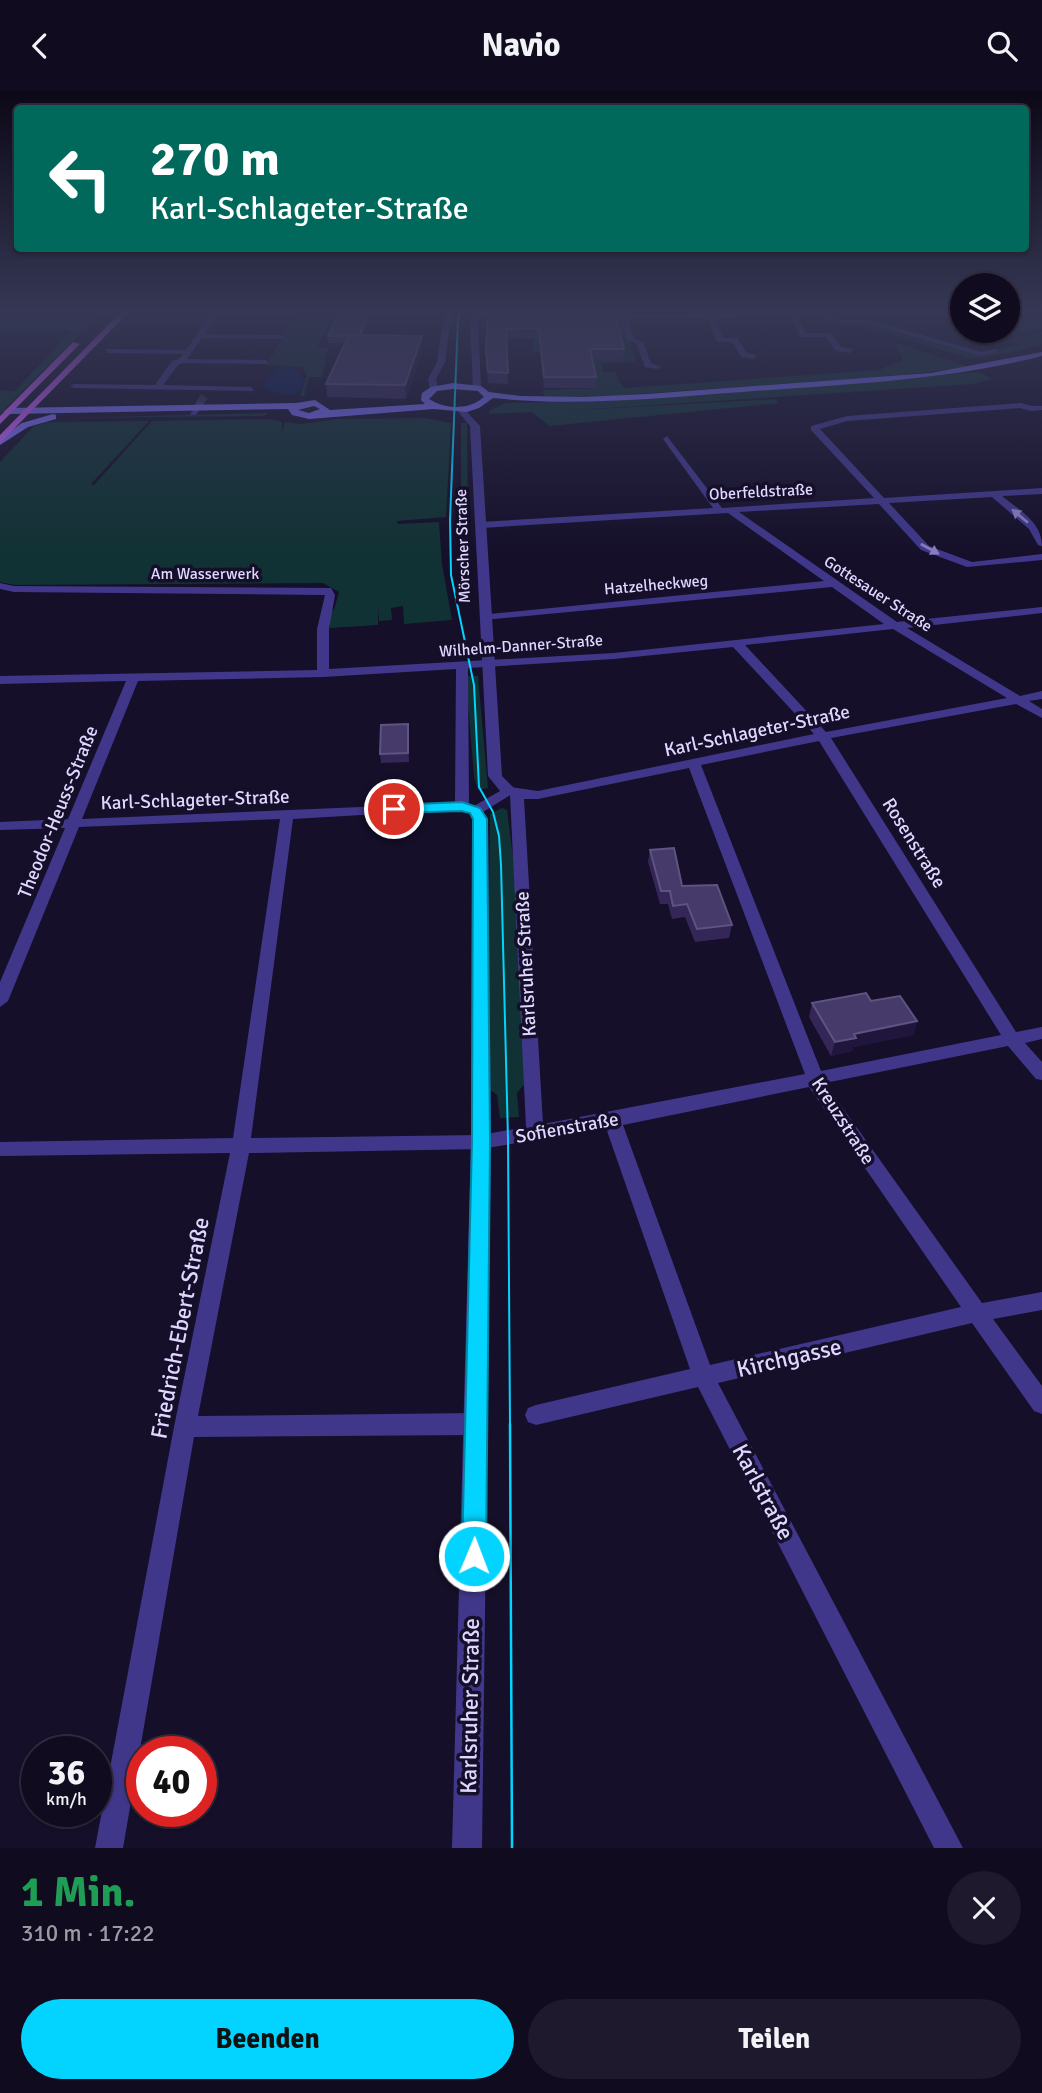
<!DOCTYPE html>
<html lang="de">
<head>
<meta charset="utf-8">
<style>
  :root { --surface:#100b1f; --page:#1e192c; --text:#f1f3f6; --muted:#9c9ba4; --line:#302b3d; --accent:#03d3ff }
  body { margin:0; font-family:Signika,sans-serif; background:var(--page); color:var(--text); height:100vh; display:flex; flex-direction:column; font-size:26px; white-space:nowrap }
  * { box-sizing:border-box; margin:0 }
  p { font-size:23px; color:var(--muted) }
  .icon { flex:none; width:38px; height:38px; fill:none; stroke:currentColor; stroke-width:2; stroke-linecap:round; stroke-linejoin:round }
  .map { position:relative; height:1757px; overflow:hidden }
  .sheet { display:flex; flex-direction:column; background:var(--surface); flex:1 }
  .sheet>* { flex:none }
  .banner { position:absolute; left:14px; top:14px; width:1015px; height:147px; border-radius:7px; box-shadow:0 2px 5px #0004,0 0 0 2px var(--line); background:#00695c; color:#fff; overflow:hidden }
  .buttons { position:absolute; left:950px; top:182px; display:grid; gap:14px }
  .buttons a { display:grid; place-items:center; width:70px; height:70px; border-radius:50%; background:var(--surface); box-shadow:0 2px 5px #0004,0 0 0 2px var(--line); font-size:35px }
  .speed { position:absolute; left:21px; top:1645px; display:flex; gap:14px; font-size:35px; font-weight:700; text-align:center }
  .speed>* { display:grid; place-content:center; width:91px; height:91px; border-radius:50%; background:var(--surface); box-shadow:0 2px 5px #0004,0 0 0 2px var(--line); line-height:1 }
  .speed small { font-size:18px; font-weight:400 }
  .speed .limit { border:10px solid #d22; background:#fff; color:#111 }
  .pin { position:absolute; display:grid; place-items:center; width:60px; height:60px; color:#fff; margin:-30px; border:4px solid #fff; border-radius:50%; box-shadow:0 2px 7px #0007 }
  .me { position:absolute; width:77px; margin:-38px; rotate:1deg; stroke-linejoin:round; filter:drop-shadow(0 0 5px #0008) }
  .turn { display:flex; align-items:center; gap:24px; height:147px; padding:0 21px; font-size:32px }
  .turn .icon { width:91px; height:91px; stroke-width:2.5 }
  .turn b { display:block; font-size:49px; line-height:60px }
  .round { display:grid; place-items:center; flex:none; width:74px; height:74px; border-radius:37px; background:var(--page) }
  .summary { display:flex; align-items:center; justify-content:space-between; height:119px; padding:0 21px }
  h1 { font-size:42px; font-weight:800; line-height:52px; color:#1e9e55 }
  .button { display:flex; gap:14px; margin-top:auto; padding:14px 21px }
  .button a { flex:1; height:80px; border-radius:42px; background:var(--accent); color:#111; font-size:28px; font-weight:800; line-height:80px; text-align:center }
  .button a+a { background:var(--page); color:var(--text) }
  header { display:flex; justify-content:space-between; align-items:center; height:91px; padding:0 21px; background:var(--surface); font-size:32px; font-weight:800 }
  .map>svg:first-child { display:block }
  .green { fill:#113234 }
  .water { fill:#071a4a }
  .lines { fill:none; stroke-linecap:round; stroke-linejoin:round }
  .minor-tunnel { stroke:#332d49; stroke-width:8; stroke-dasharray:8 3.5; stroke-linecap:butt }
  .minor { fill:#40378b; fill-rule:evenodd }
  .tertiary { fill:#40378b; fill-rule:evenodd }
  .secondary { fill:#7c6eff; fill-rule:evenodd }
  .primary { fill:#cf5eff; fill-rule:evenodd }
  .tram-far1 { stroke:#03d3ff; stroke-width:2 }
  .tram { stroke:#03d3ff; stroke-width:2.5 }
  .wall { fill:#342758 }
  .shaded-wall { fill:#20163d }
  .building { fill:#463a6a; stroke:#5e5381; stroke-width:2 }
  .oneway { fill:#887fbf }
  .route { fill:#03d3ff; stroke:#0289a6; stroke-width:2 }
  .labels { text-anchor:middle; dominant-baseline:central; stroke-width:7; stroke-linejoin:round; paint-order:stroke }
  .far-street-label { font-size:16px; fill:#dfd7ff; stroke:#150f29 }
  .street-label { font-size:19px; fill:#dfd7ff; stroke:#150f29 }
  .near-street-label { font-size:23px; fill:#dfd7ff; stroke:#150f29 }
</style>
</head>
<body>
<header><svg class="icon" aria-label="back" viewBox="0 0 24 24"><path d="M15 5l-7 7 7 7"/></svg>Navio<svg class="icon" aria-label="search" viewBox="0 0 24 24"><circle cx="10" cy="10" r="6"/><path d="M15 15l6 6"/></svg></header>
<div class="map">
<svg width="1042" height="1757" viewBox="0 0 1042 1757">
  <rect width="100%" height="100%" fill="#150f29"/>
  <path class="green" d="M0,220h102l-102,103v-24l15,1 57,-61 -72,1z
    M297,220h47l-3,7 -10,1 -14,28 11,1 -6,29h-13l-5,19h-4l7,-21 -5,-8 -35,-2z
    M1008,220h34v18l-43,9 -21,-7h30z
    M623,227l13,44 -35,1 3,9h12l3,10 6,6 254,-18 24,-10 -8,-15 5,-1 69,23 -64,8 -310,22 -47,1 -5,-4 1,-4 57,-2h-6l-4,-23 -15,-12 -44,-1 2,-13h43l-64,-20z
    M855,232h14l111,33 40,-12 -12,-4 34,-8v12l-28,8 -43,7z
    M978,281l15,7 -21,5 -412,27 219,-12 -3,1 3,3 -229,23 -18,-14 -43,2v-3l17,-8 105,-2z
    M268,322l-4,3 -203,2z
    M425,327l26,5 -5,94 -49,4 1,3 41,-2 3,42 10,56 -48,4 -1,-18 -12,2 1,12 -13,1 -1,-14v18l-48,3v-18h4l5,-18 -16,-9 -308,2 -15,-3v-120l33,-35 14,-5 102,-1 -58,63 3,1 58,-64 118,-2 12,3v10l3,-10 15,2 38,-5z
    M461,332h6l1,92 -7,1z
    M466,585h12l10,112 -10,2 -4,-13z
    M502,717l5,2 9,70 11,201 -10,12 2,24 -19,1 -3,-23 -9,-7 -1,-37 3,-237z"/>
  <path class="water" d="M280,276h15l9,12 -3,11c-13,10 -24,3 -38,-3l12,-18z"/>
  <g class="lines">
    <path class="minor-tunnel" d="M200,312l6,-9"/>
    <path class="minor" d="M211,220l85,3 -3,2 -75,-1 -13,19 75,1 4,2 -4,2 -78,-1 -15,21 79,1 3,4 -87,-1 -4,2 -15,20 88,2 3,4 -180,-3 -4,-2 4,-2 81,1 17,-24 7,-2 4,-5 -75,-1 -3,-4 81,1 20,-28h-69l-4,-2 4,-2h72l3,-5z
      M805,220h15l21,9h30l110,32 14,-3 4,2 -18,5 -110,-32h-31l-26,-11 -17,3 9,17h25l10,14 12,2 -3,4 -14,-2 -10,-14h-26l-9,-20 -77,1 9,20h14l10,15 10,2 -3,4 -13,-2 -9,-15h-15l-10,-24h-80l7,21 9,3 8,21 10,4 -4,2 -12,-2 -9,-24 -9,-3 -7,-22 -26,-5 3,-2 26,3 170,-1z
      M479,221l32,2 -30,2 -3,3 3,69 -4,2 -4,-2 -3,-69z
      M197,310l7,2 -8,12h-6z
      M1021,312l11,3h10v4l-11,1 -11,-3 -173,13 -27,8 64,69 158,-10v6l-40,2c17,14 40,26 40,50l-4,-1 -9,-16 -37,-32 -103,6 40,43 43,16 70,-8v6l-75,7 -46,-17 -42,-46 -140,8 158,110 145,-15v6l-135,15 113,68 22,-5v8l-13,2 13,8v9l-26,-14 -185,34 185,294 26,-5v12l-17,4 17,19v18l-6,-1 -28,-33 -183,37 157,220 60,-11v18l-49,9 49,67v28l-8,-3 -62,-88 -254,60 245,465h-29l-236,-461 -162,38 -8,-3 -3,-7 3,-7 8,-3 154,-36 -84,-241 -125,21 -232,4 -51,263 279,-3 8,4 3,7 -3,7 -8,4 -283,2 -71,411h-28l79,-421 56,-274 -230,3v-14l233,-4 47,-319 -201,8 -71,174 -8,6v-25l65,-154 -65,2v-8l68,-3 58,-138 -126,3v-8l317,-6v-41l8,-34 -311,-3 -14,-3v-6l14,3 317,2 4,7 -6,34v40l285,-16 270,-29 -52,-37 -348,33 -4,-1v-4l344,-34 -96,-68 -247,15 -5,-3 5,-3 232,-14 -50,-69 4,-3 55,72 152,-10 -63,-68v-4l36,-10zM893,538l114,69 -181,34 -81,-87zM733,556l81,87 -276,57 -28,-4 -7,4 7,4 16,332 -45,8 -230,3 42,-319 154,-9 33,3 2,-3 -2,-3 -11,-2 -1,-137 146,-9zM456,578l-1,134 -373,16 56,-138 185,-4zM819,650l182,294 -180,36 -120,-306zM689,677l116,306 -262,50 -19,-325h14zM809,996l152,220 -251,58 -87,-240z"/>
    <path class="tertiary" d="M448,220h8l-6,17 -5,34 -9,17 2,10 -4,3 -4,-3 -2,-10 9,-17 5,-34z
      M461,315l19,20 22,350 15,15 -34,21 5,7 3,323 -9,706h-30l19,-706 1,-323 -5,-9 33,-19 -12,-15 -18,-350 -14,-17z"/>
    <path class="secondary" d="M1042,261v4c-99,25 -199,28 -300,36 -84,6 -166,15 -249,6l-14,10 -12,4 -33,-3 -125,10 -17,-4 -4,-6 -279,5 -5,-3 5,-3 287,-5 19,-3 15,10 95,-6 -4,-4 1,-7 9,-6 22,-4 28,3 8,6 32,4 63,1 63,-3 284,-21zM453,298l25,2 6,6c-15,13 -38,13 -55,2l8,-8zM314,315l6,3 -11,4 -11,-3z
      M53,323l3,1v4l-28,8 -28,18v-7l22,-15z"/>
    <path class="primary" d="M122,220h8l-130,132v-8z
      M73,251l7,2 -80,80v-8z"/>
    <path class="tram-far1" d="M461,220l-3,8 -8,201 1,55 23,110 5,102 14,25 6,24 2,29 7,274 2,287"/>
    <path class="tram" d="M510,1333l2,424"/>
  </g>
  <path class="wall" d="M513,222l111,36v10l-32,1 4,17 -1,11h-51l-5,-49h-33l2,45 -20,-1 -2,-34z
    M368,225l1,6 -6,13 59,1 1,13 -17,50 -79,-2 -1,-13 20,-41h-18v-7z
    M408,633l1,38 -28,1 -1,-9z
    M650,759l32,36 50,39 -3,13 -34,4 -10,-25 -13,2 -4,-15h-8l-12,-42z
    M871,910l46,20 -4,14 -60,12 -1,4 -21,5 -22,-39 3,-14z"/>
  <path class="shaded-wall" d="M368,225l1,6 -9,21 -1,-7z
    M422,245l1,13 -17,50 -1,-14z
    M917,930l-4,14 -60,12 -1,4 -21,5 4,-14 19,-8z"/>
  <path class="building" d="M488,220h25v2l102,-2 9,38h-34l6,28h-52l-5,-49 -33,1 2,44 -20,-1 -2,-23z
    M337,225h31l-8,19 -32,1z
    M349,244l73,1 -17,49 -79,-1z
    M408,633v29l-28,1 1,-29z
    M674,757l8,38 35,-1 15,40 -35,4 -10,-25 -14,2 -3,-15h-9l-11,-41z
    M866,902l5,8 29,-5 17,25 -63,13 2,4 -21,4 -23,-39z"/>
  <defs><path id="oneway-solid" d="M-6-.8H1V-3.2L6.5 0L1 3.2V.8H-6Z" transform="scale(1.75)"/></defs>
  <g class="oneway">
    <use href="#oneway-solid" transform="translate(1020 425) rotate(-140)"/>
    <use href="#oneway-solid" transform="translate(930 458) rotate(29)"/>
  </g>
  <linearGradient id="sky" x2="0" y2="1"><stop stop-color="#0c0817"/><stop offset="0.47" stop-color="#353754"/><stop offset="1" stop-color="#353754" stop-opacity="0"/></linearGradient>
  <rect width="1042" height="466" fill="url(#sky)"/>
  <path class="route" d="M462,711l18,6 7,11 3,323 -4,414 -3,9 -9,3 -8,-3 -4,-9 10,-414 1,-323 -3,-6 -9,-2 -67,2 -7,-4 7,-4z"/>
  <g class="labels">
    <g class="far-street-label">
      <text transform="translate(761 401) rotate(-3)">Oberfeldstraße</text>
      <text transform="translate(463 455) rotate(-92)">Mörscher Straße</text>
      <text x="205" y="483">Am Wasserwerk</text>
      <text transform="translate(656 494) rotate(-5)">Hatzelheckweg</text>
      <text transform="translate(878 503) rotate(33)">Gottesauer Straße</text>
      <text transform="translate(521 555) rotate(-4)">Wilhelm-Danner-Straße</text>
    </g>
    <g class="street-label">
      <text transform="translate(757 640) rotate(-12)">Karl-Schlageter-Straße</text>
      <text transform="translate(195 709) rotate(-2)">Karl-Schlageter-Straße</text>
      <text transform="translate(58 721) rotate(-68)">Theodor-Heuss-Straße</text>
      <text transform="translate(914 752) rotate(58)">Rosenstraße</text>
      <text transform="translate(526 873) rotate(-93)">Karlsruher Straße</text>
      <text transform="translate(843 1030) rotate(57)">Kreuzstraße</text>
      <text transform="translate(567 1037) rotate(-10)">Sofienstraße</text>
    </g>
    <g class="near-street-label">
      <text transform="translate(180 1237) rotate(-79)">Friedrich-Ebert-Straße</text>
      <text transform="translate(789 1267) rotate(-13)">Kirchgasse</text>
      <text transform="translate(763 1401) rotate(62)">Karlstraße</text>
      <text transform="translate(470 1615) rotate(-89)">Karlsruher Straße</text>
    </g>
  </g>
</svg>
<div class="buttons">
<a><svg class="icon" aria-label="layers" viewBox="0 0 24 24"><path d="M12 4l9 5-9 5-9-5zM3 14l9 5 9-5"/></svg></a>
</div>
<div class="speed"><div>36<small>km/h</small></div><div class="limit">40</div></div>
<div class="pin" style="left:394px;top:718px;background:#d93025"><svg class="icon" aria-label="arrive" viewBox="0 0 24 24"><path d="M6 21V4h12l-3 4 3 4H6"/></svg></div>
<svg class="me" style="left:474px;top:1465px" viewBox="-20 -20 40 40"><circle r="17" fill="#03d3ff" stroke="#fff" stroke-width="3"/><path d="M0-11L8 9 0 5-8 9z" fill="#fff"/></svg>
<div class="banner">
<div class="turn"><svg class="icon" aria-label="left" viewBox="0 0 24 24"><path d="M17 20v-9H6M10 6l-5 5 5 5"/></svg><div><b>270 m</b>Karl-Schlageter-Straße</div></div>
</div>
</div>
<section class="sheet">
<div class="summary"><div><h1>1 Min.</h1><p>310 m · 17:22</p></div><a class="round"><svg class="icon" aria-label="close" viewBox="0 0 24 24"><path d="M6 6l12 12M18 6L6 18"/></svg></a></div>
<div class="button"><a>Beenden</a><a>Teilen</a></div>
</section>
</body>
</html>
